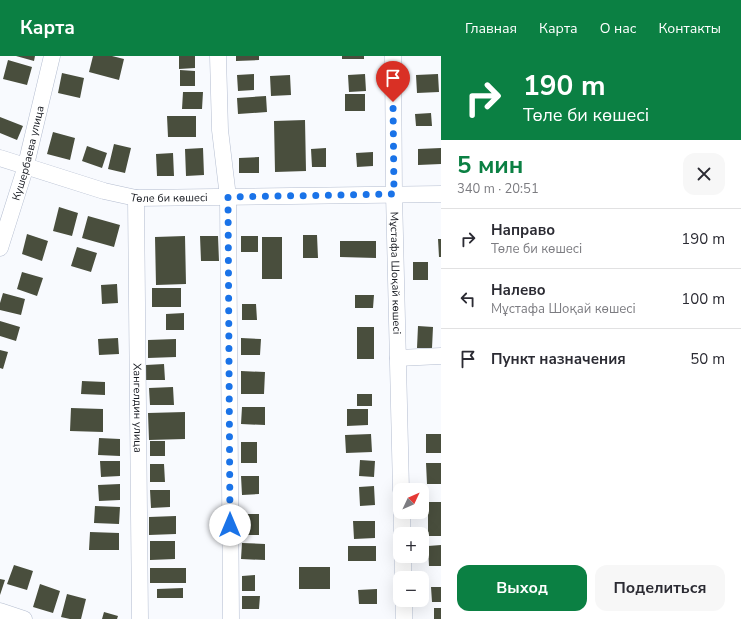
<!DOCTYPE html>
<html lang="ru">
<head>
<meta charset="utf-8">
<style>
  :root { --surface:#fff; --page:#f7f7f7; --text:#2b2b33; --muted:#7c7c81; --line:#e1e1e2; --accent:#0b8043 }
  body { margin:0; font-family:"Nunito Sans",sans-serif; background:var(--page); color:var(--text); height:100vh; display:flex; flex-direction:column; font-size:15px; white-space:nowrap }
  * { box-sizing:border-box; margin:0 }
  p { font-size:13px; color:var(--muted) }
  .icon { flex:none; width:22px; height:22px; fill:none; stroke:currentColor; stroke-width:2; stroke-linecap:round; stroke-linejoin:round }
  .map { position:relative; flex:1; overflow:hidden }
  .details { display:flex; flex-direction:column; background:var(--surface); width:300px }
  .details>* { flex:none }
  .guide { background:#0b8043; color:#fff; overflow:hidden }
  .needle { width:26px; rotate:46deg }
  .buttons { position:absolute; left:393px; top:427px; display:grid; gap:8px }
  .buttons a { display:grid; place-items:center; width:36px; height:36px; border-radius:8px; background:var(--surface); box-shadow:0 4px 16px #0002; font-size:20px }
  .pin { position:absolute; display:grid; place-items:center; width:34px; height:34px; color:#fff; margin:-41px -17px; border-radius:50% 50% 50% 0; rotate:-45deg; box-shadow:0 0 4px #0007 }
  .pin .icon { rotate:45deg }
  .me { position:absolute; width:44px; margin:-22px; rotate:0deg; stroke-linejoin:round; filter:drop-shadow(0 0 3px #0008) }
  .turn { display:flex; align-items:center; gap:14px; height:84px; padding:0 16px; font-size:18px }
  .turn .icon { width:52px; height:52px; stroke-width:2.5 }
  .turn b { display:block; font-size:28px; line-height:34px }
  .round { display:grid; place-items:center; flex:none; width:42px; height:42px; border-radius:12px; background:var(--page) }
  .summary { display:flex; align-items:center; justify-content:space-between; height:68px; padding:0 16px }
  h1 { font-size:24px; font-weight:700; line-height:30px; color:var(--accent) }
  .primary-button { display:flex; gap:8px; margin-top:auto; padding:8px 16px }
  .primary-button a { flex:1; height:46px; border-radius:12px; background:var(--accent); color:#fff; font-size:16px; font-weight:700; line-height:46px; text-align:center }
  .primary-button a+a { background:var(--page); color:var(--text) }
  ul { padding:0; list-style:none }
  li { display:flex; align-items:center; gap:12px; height:60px; padding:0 16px; border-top:1px solid var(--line) }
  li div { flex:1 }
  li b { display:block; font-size:15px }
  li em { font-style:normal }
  header { display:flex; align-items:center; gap:24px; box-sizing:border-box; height:56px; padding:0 20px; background:var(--accent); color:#fff }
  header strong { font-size:19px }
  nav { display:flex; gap:22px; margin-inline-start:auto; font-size:14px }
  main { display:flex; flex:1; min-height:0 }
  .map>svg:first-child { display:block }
  .building { fill:#494e3d }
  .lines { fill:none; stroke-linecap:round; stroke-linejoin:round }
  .minor-casing { stroke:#b4bdd0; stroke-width:17 }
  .minor { stroke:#fff; stroke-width:16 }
  .route { stroke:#1a73e8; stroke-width:7; stroke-dasharray:0 12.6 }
  .labels { text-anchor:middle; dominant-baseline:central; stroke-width:4; stroke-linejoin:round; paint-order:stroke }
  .street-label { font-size:11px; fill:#15181f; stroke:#fff }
</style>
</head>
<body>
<header>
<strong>Карта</strong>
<nav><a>Главная</a><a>Карта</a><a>О нас</a><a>Контакты</a></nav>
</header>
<main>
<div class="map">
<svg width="441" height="563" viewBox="0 0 441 563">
  <rect width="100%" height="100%" fill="#f8fafe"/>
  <path class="building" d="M16,0h19l-1,5z
    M93,0h19l12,3 -5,21 -30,-8z
    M179,0h16v12l-16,1z
    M236,0h23v4l-23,1z
    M342,0h22v3h-22z
    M8,4l24,7 -5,18 -24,-6z
    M180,14l15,1v15h-15z
    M62,17l22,5 -4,20 -22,-5z
    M254,18v16l-16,1 -1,-16z
    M365,18l1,17 -17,1 -1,-17z
    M438,18l1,18 -22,1 -1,-18z
    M290,19l1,20 -20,1 -1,-20z
    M183,36h20l-1,17h-20z
    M345,38h20v17h-20z
    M266,40l1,16 -29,2 -1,-16z
    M431,57l1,13h-16l-1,-12z
    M167,60h29v21h-28z
    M0,61l23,9 -6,14 -17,-7z
    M305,64l1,51 -31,1 -1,-51z
    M53,76l22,6 -5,22 -23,-6z
    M114,88l17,4 -6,25 -17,-4z
    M87,90l20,7 -5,15 -20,-7z
    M203,92l1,27 -18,1 -1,-27z
    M326,92v19h-14l-1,-18z
    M441,92v16l-23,1v-16z
    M373,96v14l-16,1 -1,-14z
    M173,97l1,23h-17l-1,-22z
    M259,101v16h-20v-15z
    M59,151l19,6 -6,23 -19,-5z
    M88,160l32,9 -6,22 -32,-9z
    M27,178l21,7 -6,20 -20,-7z
    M303,179h14l1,23h-15z
    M185,180l1,48 -30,1 -1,-48z
    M200,180h18l1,25h-18z
    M241,180h17v16h-17z
    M262,181h20v42h-20z
    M438,183h3v18h-2z
    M340,185h36v17l-36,-1z
    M77,191l20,6 -6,19 -20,-6z
    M413,206h15v18h-15z
    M22,216l21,6 -6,18 -20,-7z
    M117,228l1,19 -16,1 -1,-19z
    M152,232h29v19h-29z
    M3,237l22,6 -4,16 -21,-5v-7z
    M355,239h19l-1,13h-18z
    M242,248h14l1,16h-15z
    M184,257v17h-18v-16z
    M0,265l20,6 -4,14 -16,-5z
    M418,270l15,1 -1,21h-15z
    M357,271h17v32h-17z
    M118,282l1,16 -20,1 -1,-16z
    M241,282l20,1 -1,16h-19z
    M176,283v18l-28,1v-18z
    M0,294l8,2 -5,17 -3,-1z
    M164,308l1,16h-19v-15z
    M241,315l24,1 -1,22h-23z
    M82,325l23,1v13l-24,-1z
    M173,331l1,18h-24l-1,-17z
    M357,338h15v12h-15z
    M242,351h23v18l-24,-1z
    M71,352l32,1v23l-33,-1z
    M347,353h21v16l-21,1z
    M185,356v27l-36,1 -1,-27z
    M371,378l1,18 -26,1 -1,-18z
    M426,378h15v19h-15z
    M99,382l21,1v17l-22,-1z
    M150,385h15v15h-15z
    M241,386h16v21h-16z
    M360,404l15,1 -1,16 -15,-1z
    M100,405h20v15l-19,1z
    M426,407h15v21h-14z
    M150,408h14l1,18h-15z
    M241,420h18v18l-17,1z
    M120,428v16l-21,1 -1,-16z
    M374,430l1,19 -15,1 -1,-19z
    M150,434h20v17l-19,1z
    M428,446h13v34h-13z
    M95,450l25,1 -1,17 -25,-1z
    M241,458h18v21h-19z
    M176,460v18l-27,1v-18z
    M353,465h22v17l-21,1z
    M90,476l29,1v17h-30z
    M150,485h25v18l-25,1z
    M242,487l23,1v16l-24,-1z
    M441,489v21h-12l-1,-20z
    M348,490h28v15h-28z
    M14,509l19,6 -6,19 -20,-6z
    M299,511h31v22h-31z
    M150,512h36v15h-36z
    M255,519v16h-13v-15z
    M0,523l5,1 -5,15z
    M40,528l20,7 -7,22 -20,-6z
    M431,531h10v15h-9z
    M183,532v10h-26v-9z
    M377,533v15h-18l-1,-14z
    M67,538l19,5 -5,20h-11l-9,-2z
    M242,540h18l-1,13h-17z
    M434,552h7v11h-7z
    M104,556l14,4 -1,3h-15z"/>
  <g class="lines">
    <defs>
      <g id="minor">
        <path d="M218,0l2,74 8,67 3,422"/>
        <path id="s1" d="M393,0l1,138 7,296"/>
        <path id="s2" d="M0,102l104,33 32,7 305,-4"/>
        <path id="s3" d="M136,142l4,421"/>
        <path id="s4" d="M0,192l25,-79 27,-113"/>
        <path d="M398,302l43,-2"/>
        <path d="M402,456v22"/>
        <path d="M403,500v22"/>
        <path d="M404,544v19"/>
        <path d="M0,555l24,8"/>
      </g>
    </defs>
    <use href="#minor" class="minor-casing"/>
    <use href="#minor" class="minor"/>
  </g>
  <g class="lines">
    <path class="route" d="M230,469l-2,-328 166,-3 -1,-92"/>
  </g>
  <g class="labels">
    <g class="street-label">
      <text stroke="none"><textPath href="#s4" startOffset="99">Кушербаева улица</textPath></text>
      <text stroke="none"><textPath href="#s2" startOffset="175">Төле би көшесі</textPath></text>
      <text stroke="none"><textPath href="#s1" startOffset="217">Мұстафа Шоқай көшесі</textPath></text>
      <text stroke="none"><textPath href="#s3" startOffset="210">Хангелдин улица</textPath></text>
    </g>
  </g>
</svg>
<div class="buttons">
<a><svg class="needle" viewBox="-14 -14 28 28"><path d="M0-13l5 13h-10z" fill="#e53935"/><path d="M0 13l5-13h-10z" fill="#7c7c81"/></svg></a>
<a>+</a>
<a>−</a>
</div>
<div class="pin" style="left:393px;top:46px;background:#d93025"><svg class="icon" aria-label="arrive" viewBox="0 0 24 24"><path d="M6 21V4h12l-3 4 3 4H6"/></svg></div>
<svg class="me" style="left:230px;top:469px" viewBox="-20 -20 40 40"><circle r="19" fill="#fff"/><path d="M0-13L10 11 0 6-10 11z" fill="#1a73e8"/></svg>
</div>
<section class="details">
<div class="guide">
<div class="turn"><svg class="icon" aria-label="right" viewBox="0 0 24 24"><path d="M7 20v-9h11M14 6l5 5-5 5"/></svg><div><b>190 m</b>Төле би көшесі</div></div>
</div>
<div class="summary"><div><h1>5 мин</h1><p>340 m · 20:51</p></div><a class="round"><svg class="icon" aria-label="close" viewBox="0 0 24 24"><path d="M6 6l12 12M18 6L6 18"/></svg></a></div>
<ul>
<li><svg class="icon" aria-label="right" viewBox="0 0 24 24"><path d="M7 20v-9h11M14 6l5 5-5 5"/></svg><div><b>Направо</b><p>Төле би көшесі</p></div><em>190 m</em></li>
<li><svg class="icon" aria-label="left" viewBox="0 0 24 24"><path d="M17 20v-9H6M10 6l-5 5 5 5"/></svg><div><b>Налево</b><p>Мұстафа Шоқай көшесі</p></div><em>100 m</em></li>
<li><svg class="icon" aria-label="arrive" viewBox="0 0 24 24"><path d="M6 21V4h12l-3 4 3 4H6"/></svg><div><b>Пункт назначения</b></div><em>50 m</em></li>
</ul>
<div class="primary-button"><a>Выход</a><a>Поделиться</a></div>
</section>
</main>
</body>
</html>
